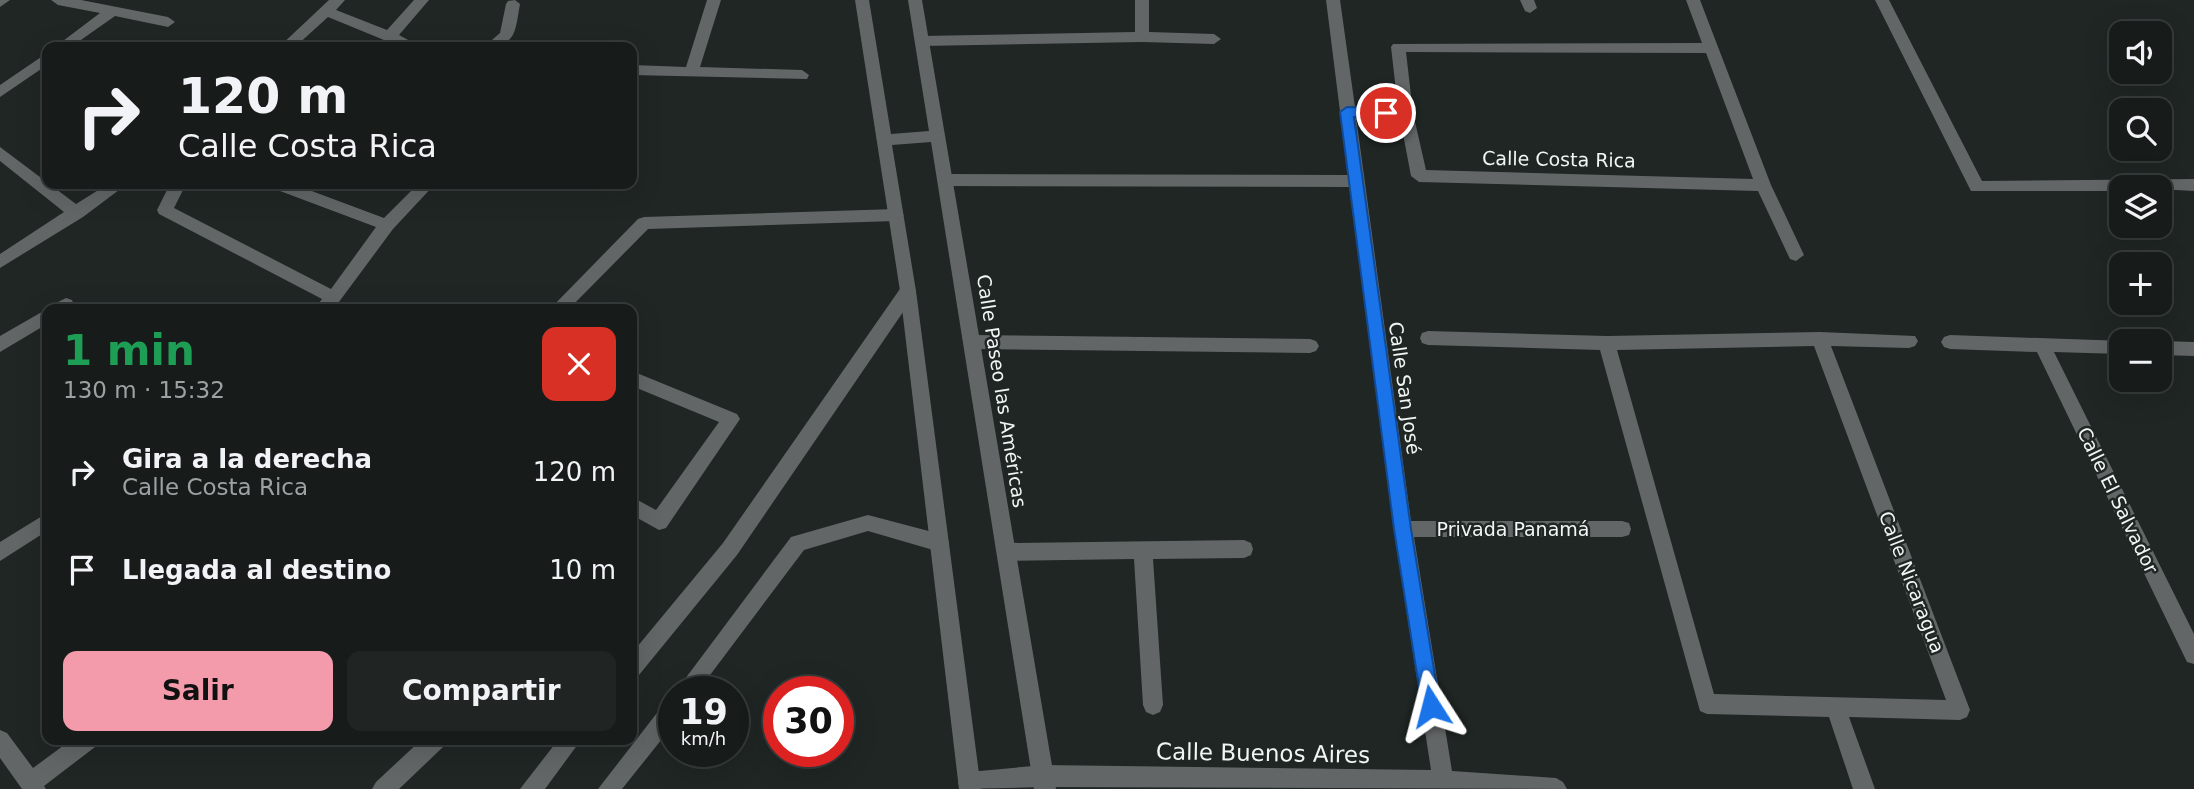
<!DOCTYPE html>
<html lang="es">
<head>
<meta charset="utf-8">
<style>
  :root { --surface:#171c1b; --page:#202524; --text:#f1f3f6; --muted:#9ea1a3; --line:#363a3a; --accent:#f39aab }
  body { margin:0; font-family:"DejaVu Sans",sans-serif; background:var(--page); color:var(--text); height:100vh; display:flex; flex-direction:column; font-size:26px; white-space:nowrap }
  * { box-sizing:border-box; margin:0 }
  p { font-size:23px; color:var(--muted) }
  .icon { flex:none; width:38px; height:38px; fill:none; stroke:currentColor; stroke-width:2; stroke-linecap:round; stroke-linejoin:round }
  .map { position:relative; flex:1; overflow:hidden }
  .details { position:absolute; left:42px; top:304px; width:595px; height:441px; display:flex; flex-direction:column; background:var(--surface); border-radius:14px; box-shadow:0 7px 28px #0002,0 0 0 2px var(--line) }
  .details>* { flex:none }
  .top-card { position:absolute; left:42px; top:42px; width:595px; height:147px; border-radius:14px; box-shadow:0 7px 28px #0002,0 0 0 2px var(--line); background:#171c1b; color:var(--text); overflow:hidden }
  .tools { position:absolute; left:2109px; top:21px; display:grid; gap:14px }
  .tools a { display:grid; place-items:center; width:63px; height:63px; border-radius:14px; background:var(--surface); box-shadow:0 7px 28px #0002,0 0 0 2px var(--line); font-size:35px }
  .speed { position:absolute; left:658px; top:676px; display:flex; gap:14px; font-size:35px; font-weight:700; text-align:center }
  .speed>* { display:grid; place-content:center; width:91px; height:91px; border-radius:50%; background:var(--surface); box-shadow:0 7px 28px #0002,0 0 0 2px var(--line); line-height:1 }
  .speed small { font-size:18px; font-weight:400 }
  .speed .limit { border:10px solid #d22; background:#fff; color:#111 }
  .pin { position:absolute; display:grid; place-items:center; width:60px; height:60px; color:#fff; margin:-30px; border:4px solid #fff; border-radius:50%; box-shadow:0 2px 7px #0007 }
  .me { position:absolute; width:77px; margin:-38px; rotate:351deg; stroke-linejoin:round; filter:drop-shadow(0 0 5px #0008) }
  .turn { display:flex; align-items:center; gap:24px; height:147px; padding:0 21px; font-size:32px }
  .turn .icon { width:91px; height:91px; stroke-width:2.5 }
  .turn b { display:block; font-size:49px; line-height:60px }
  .round { display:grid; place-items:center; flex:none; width:74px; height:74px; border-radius:14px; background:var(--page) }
  .overview { display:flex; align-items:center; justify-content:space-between; height:119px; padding:0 21px }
  h1 { font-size:42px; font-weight:700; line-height:52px; color:#1e9e55 }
  .action { display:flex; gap:14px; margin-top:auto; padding:14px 21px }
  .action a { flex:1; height:80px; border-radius:14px; background:var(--accent); color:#111; font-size:28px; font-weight:700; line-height:80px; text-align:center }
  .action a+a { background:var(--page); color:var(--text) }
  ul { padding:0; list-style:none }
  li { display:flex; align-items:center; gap:21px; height:98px; padding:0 21px }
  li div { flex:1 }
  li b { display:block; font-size:26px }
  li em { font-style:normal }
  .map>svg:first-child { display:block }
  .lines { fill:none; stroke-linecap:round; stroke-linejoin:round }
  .minor { fill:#626667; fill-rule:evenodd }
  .tertiary { fill:#626667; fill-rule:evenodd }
  .route { fill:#1a73e8; stroke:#114b97; stroke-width:2 }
  .labels { text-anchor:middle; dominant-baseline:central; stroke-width:5; stroke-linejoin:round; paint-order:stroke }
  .street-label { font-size:19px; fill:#f1f6f4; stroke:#1f2624 }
  .near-street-label { font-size:23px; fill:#f1f6f4; stroke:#1f2624 }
</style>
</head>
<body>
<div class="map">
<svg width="2194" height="789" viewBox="0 0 2194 789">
  <rect width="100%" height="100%" fill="#1f2624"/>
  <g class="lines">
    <path class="minor" d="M0,0h10l-10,7z
      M51,0h30l87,17 7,5 -7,5 -53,-11 -44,31h-16l45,-34 -42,-8z
      M329,0h16l-9,10 51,20 27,-30h15l-30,35 22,12h-20l-73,-30 -33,30h-16z
      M515,0l5,4c-5,27 -3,43 -36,43l16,-14 6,-29 2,-3z
      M707,0h14l-21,67 102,3 7,5 -2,4 -175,-4v-10l54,2z
      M1135,0h14v32l65,2 7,5 -7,5 -72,-2 -220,4 -7,-5 7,-5 213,-4z
      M1326,0h14l15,107 43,1 -7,-61 2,-3 309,-1 -16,-43h14l71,185 33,70 -8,6 -6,-2 -32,-68 -339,-9 -8,-6 -11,-58 -44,-1 55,404h211l7,2 2,6 -2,6 -7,2h-208l38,234 104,7 7,4 4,7 -523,-2 -83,2 -3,-6 4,-7 7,-4 75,-7 387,5 -37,-241 -44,-342 -404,-1 -8,-6 8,-6 402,1zM1406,52l300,1 47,126 -327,-9 -13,-57z
      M1520,0h14l3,8 -7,5 -5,-2z
      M1875,0h14l93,181 212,-2v12l-73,-4v4h-150z
      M47,53v12l-47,32v-12z
      M0,147l76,57 32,-20h19l-44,33 -83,51v-14l64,-42 -64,-51z
      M170,184h16l-12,24 157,81 45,-62 -104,-39 -3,-4h24l91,34 34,-34h17l-42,45 -60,81h-19l8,-11 -163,-85 -2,-4z
      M896,209l8,6 -8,6 -248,8 -80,81h-19l89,-91 6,-2z
      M908,284l6,2 2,5 -2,5 -177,259 -98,120 -7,3v-25l91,-110 179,-257z
      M66,298l6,2 2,5 -2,5h-22l2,-5z
      M47,309v15l-47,28v-16z
      M1428,331l179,5 213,-4 95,4 3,5 -3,5 -6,2 -78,-2 139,364 -3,7 -7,3 -111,-3 26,72h-22l-24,-72 -122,-3 -7,-3 -100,-361 -172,-5 -6,-2 -2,-5 2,-5zM1814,346l132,354 -232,-6 -97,-344z
      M973,335l337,4 6,2 3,5 -3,5 -6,2 -337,-4 -6,-2 -3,-5 3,-5z
      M1950,335l175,6h-4v13l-67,-2 140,282v30l-7,-2 -150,-310 -87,-3 -6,-2 -3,-5 3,-5z
      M2160,341l34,1v14l-34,-1z
      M632,371l105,43 3,5 -74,109 -7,2 -27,-15v-18l24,13 63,-88 -87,-36z
      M47,513v18l-47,30v-19z
      M868,515l72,19 7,3 2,6 -2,6 -7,3 -72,-21 -64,19 -106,141h-22l115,-154z
      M1244,540l7,3 2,6 -2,6 -7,3 -91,1 10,146 -3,7 -7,3 -7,-3 -3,-7 -9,-146 -127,2 -7,-3 -2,-6 2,-6 7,-3z
      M674,697v27l-52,65h-24l69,-89z
      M0,730l7,3 26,35 38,-28h27l-3,7 -51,39 2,3h-24l-22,-31z
      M421,740h25l-3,7 -44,42h-27l4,-7z
      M558,740h23l-36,49h-25z"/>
    <path class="tertiary" d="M855,0h14l22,134 38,-3 -21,-131h14l134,789h-22l-103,-647 -39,3 24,146 65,498h-22l-59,-498z"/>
  </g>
  <path class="route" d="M1347,107l39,1 7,5 -7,5 -32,-1 57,412 29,177 -3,6 -6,3 -7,-3 -2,-6 -28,-177 -54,-417z"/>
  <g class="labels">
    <g class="street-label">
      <text transform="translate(1559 159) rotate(1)">Calle Costa Rica</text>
      <text transform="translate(1405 388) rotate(82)">Calle San José</text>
      <text transform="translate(1002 391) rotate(81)">Calle Paseo las Américas</text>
      <text transform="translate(2118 500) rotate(64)">Calle El Salvador</text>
      <text x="1513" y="529">Privada Panamá</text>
      <text transform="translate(1912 582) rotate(69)">Calle Nicaragua</text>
    </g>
    <g class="near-street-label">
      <text transform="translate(1263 753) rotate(1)">Calle Buenos Aires</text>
    </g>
  </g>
</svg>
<div class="tools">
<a><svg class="icon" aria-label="sound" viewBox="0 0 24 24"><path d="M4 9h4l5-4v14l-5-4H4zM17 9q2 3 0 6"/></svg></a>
<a><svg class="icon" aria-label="search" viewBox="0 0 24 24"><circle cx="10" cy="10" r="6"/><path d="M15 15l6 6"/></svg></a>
<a><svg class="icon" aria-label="layers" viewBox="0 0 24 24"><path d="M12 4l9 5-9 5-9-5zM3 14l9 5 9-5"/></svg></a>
<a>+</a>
<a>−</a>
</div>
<div class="speed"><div>19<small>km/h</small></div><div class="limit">30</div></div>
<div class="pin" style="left:1386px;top:113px;background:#d93025"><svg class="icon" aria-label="arrive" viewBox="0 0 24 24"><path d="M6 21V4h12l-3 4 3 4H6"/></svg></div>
<svg class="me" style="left:1431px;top:706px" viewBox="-20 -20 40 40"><path d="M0-17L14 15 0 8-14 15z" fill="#1a73e8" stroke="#fff" stroke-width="4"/></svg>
<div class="top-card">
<div class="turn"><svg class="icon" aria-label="right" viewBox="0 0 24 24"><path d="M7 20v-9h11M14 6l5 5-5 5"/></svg><div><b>120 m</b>Calle Costa Rica</div></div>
</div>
<section class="details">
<div class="overview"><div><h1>1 min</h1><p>130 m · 15:32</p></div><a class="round" style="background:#d93025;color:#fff"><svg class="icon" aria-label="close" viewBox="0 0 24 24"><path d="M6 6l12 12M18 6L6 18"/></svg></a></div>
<ul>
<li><svg class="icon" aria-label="right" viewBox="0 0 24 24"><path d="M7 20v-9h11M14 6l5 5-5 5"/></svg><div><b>Gira a la derecha</b><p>Calle Costa Rica</p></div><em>120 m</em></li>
<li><svg class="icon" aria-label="arrive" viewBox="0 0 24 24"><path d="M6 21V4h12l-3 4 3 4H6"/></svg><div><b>Llegada al destino</b></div><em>10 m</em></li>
</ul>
<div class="action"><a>Salir</a><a>Compartir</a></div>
</section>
</div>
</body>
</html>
